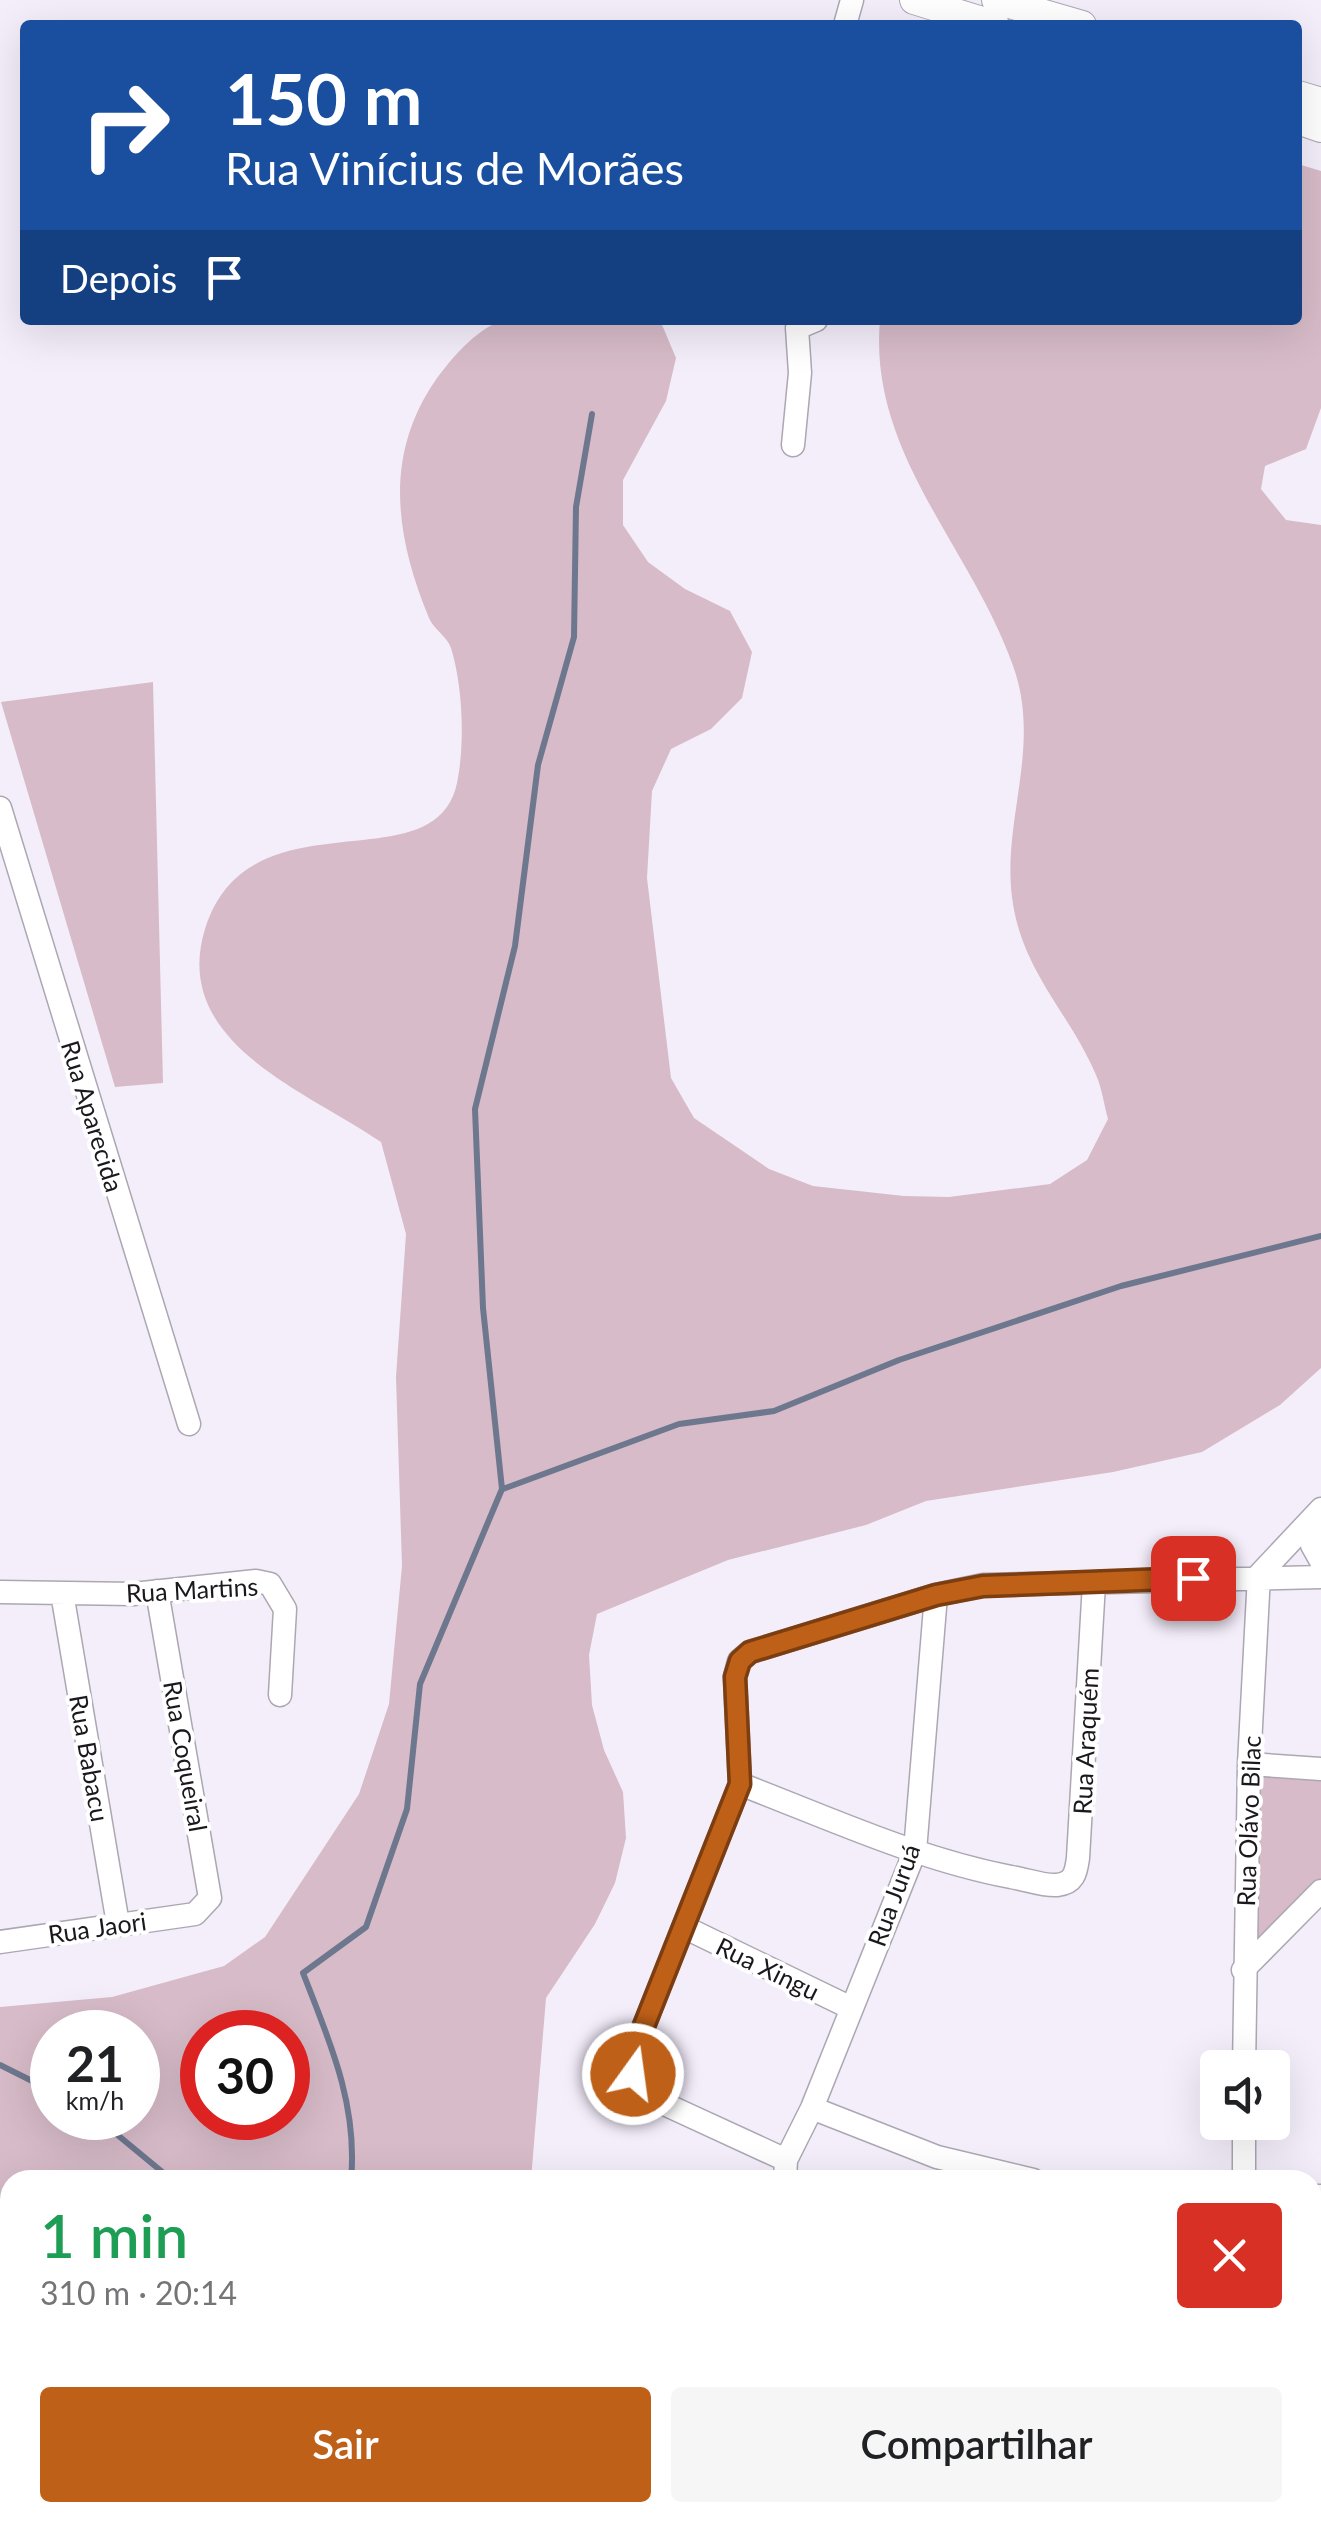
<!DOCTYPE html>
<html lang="pt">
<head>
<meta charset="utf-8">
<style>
  :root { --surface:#fff; --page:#f6f6f6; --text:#202124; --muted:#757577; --accent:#bf6018 }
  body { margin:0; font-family:Lato,sans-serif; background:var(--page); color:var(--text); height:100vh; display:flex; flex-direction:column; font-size:38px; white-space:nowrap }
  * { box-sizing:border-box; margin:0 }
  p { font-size:32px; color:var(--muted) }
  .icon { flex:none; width:55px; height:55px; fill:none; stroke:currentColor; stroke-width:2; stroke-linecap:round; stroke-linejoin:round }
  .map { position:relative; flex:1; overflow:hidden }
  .drawer { position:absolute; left:0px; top:2170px; width:1322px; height:352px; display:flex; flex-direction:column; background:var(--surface); border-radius:30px 30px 0 0; box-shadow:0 10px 40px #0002 }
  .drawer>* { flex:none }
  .hud { position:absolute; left:20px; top:20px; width:1282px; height:305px; border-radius:10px; box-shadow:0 10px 40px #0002; background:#1a4fa0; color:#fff; overflow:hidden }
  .fabs { position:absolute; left:1200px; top:2050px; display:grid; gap:20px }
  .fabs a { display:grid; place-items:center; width:90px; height:90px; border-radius:10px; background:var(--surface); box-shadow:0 10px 40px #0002; font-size:50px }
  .speed { position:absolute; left:30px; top:2010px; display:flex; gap:20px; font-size:50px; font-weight:700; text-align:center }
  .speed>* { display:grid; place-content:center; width:130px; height:130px; border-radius:50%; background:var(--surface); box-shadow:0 10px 40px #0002; line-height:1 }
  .speed small { font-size:25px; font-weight:400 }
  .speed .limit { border:15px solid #d22; background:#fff; color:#111 }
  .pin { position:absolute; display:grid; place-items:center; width:85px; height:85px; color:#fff; margin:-42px; border-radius:20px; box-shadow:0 5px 15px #0006 }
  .me { position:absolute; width:110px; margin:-55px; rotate:14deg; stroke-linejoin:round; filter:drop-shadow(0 0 8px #0008) }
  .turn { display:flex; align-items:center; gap:35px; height:210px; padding:0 40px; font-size:45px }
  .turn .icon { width:130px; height:130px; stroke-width:2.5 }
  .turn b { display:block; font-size:70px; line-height:85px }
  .then { display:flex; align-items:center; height:95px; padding:0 40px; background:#0003; gap:20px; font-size:38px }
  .round { display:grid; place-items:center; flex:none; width:105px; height:105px; border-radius:10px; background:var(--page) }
  .overview { display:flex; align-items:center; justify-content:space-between; height:170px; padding:0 40px }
  h1 { font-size:60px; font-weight:600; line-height:75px; color:#1e9e55 }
  .button { display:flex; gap:20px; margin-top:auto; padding:20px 40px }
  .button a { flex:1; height:115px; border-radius:10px; background:var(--accent); color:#fff; font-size:40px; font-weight:600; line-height:115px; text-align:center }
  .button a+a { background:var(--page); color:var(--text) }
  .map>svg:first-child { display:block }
  .green { fill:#d7bbc8; fill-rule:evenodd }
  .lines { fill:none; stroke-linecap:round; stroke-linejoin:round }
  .stream { stroke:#6d778e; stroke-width:6 }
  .minor-casing { stroke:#aca7b3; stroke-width:25 }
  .tertiary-casing { stroke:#aca7b3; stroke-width:30 }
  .minor { stroke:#fff; stroke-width:22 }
  .tertiary { stroke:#fff; stroke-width:28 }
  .route-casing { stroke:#7c3e10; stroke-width:25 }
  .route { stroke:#bf6018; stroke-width:18 }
  .labels { text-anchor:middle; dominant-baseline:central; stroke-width:8; stroke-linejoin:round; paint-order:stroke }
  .street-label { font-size:25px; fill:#1a181c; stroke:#fff }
</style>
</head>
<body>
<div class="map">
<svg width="1321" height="2521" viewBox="0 0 1321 2521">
  <rect width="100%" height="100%" fill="#f4eefb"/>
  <path class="green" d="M1298,164l23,7v237l-15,41 -41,17 -4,23 25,31 35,5v843l-41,37 -78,47 -89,20 -187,29 -60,24 -138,35 -131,54 -8,41 3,50 12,45 19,42 3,46 -11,45 -20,41 -49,74 -15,182h-521v331l-10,4v-508l112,-10 112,-31 41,-29 94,-143 30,-90 13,-138 -6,-189 10,-143 -25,-92c-74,-51 -211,-99 -176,-213 44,-140 230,-42 252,-146 8,-39 6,-96 -6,-135 -4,-12 -17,-18 -22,-30 -33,-80 -46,-161 6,-237 16,-22 39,-50 66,-60 23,-8 128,-1 159,-1l16,38 -10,43 -43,79v45l25,37 37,27 45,22 22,41 -10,46 -31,31 -40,20 -19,42 -5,87 24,200 23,40 75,51 44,17 91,10 45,1 101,-13 37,-24 21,-41c-4,-14 -6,-31 -12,-44 -26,-62 -75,-104 -84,-178 -10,-79 31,-152 0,-234 -42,-117 -144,-211 -132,-343h418zM138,2032v86h-86v-86zM202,2032h86v86h-86z
    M153,682l10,401 -48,4 -114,-385z
    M1262,1776l59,3v100l-65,68 -2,-165z
    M1313,2364h8v157h-448l1,-9h438z
    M81,2513v-1l641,1 -2,8h-638z"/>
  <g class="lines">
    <path class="stream" d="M503,1489l176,-65 95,-13 125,-51 222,-74 200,-50
      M0,2065l52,26
      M97,2118l75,62
      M351,2180c7,-75 -21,-138 -48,-207l63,-46 41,-118 13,-125 82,-195 -19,-181 -8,-199 40,-163 23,-181 36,-128 2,-130 16,-93
      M519,2512l2,9"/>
    <defs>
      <path id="minor" d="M845,25l7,-25
        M793,445l7,-72 -3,-45 19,-8
        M0,808l189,616
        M1313,1518l-1,27 9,16
        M1259,1575l62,-66
        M0,1592l133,2 123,-13 14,3 15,25 -5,86
        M62,1593l56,331
        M1249,1764l72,5
        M740,1784c89,34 177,75 271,93 14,2 32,9 46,8 17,-2 19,-12 21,-27l16,-275
        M686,1928l163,79
        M0,1942l195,-28 15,-16 -53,-307
        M1243,1970l78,-79
        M1244,2068l5,-304 10,-189
        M812,2108l125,49 96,23
        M1244,2122v58
        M786,2160l-139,-64c-17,-16 -13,-29 -11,-50l104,-262 -5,-107 4,-16 11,-9 186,-57 47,-10 338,-8
        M785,2180l1,-20 26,-52 103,-257 21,-256
        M1312,2196h9
        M808,2521v-9"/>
      <path id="tertiary" d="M914,0l81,25
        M996,0l86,25
        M1298,95l23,7
        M1298,120l23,8"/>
    </defs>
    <use href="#minor" class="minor-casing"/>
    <use href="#tertiary" class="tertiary-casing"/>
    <use href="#minor" class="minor"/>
    <use href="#tertiary" class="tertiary"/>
  </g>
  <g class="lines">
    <defs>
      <path id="route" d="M633,2074l3,-28 104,-262 -5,-107 5,-16 10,-9 186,-57 47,-9 210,-8"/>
    </defs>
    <use href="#route" class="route-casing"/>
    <use href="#route" class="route"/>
  </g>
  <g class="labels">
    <g class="street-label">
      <text transform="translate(93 1116) rotate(73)">Rua Aparecida</text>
      <text transform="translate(192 1589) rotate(-3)">Rua Martins</text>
      <text transform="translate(1085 1741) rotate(-87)">Rua Araquém</text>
      <text transform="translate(186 1756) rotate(80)">Rua Coqueiral</text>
      <text transform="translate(90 1758) rotate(80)">Rua Babacu</text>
      <text transform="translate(1248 1821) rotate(-88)">Rua Olávo Bilac</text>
      <text transform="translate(893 1895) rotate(-70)">Rua Juruá</text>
      <text transform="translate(97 1927) rotate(-8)">Rua Jaori</text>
      <text transform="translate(768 1968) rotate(26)">Rua Xingu</text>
    </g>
  </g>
</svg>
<div class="fabs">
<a><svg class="icon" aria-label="sound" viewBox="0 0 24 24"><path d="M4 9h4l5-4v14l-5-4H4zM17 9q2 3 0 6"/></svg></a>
</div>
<div class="speed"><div>21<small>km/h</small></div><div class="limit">30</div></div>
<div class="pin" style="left:1193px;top:1578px;background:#d93025"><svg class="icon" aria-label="arrive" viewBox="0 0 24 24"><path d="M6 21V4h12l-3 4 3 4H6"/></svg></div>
<svg class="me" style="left:633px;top:2074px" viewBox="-20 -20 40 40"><circle r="17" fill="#bf6018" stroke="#fff" stroke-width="3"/><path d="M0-11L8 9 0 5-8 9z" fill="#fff"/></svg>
<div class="hud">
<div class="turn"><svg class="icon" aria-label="right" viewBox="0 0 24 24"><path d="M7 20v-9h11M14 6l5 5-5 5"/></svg><div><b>150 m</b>Rua Vinícius de Morães</div></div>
<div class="then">Depois<svg class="icon" aria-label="arrive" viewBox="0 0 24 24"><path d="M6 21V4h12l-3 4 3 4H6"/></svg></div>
</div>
<section class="drawer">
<div class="overview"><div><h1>1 min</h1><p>310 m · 20:14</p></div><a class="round" style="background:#d93025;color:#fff"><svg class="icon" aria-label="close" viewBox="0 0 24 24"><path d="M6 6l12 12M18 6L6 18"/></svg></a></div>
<div class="button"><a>Sair</a><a>Compartilhar</a></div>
</section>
</div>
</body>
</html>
